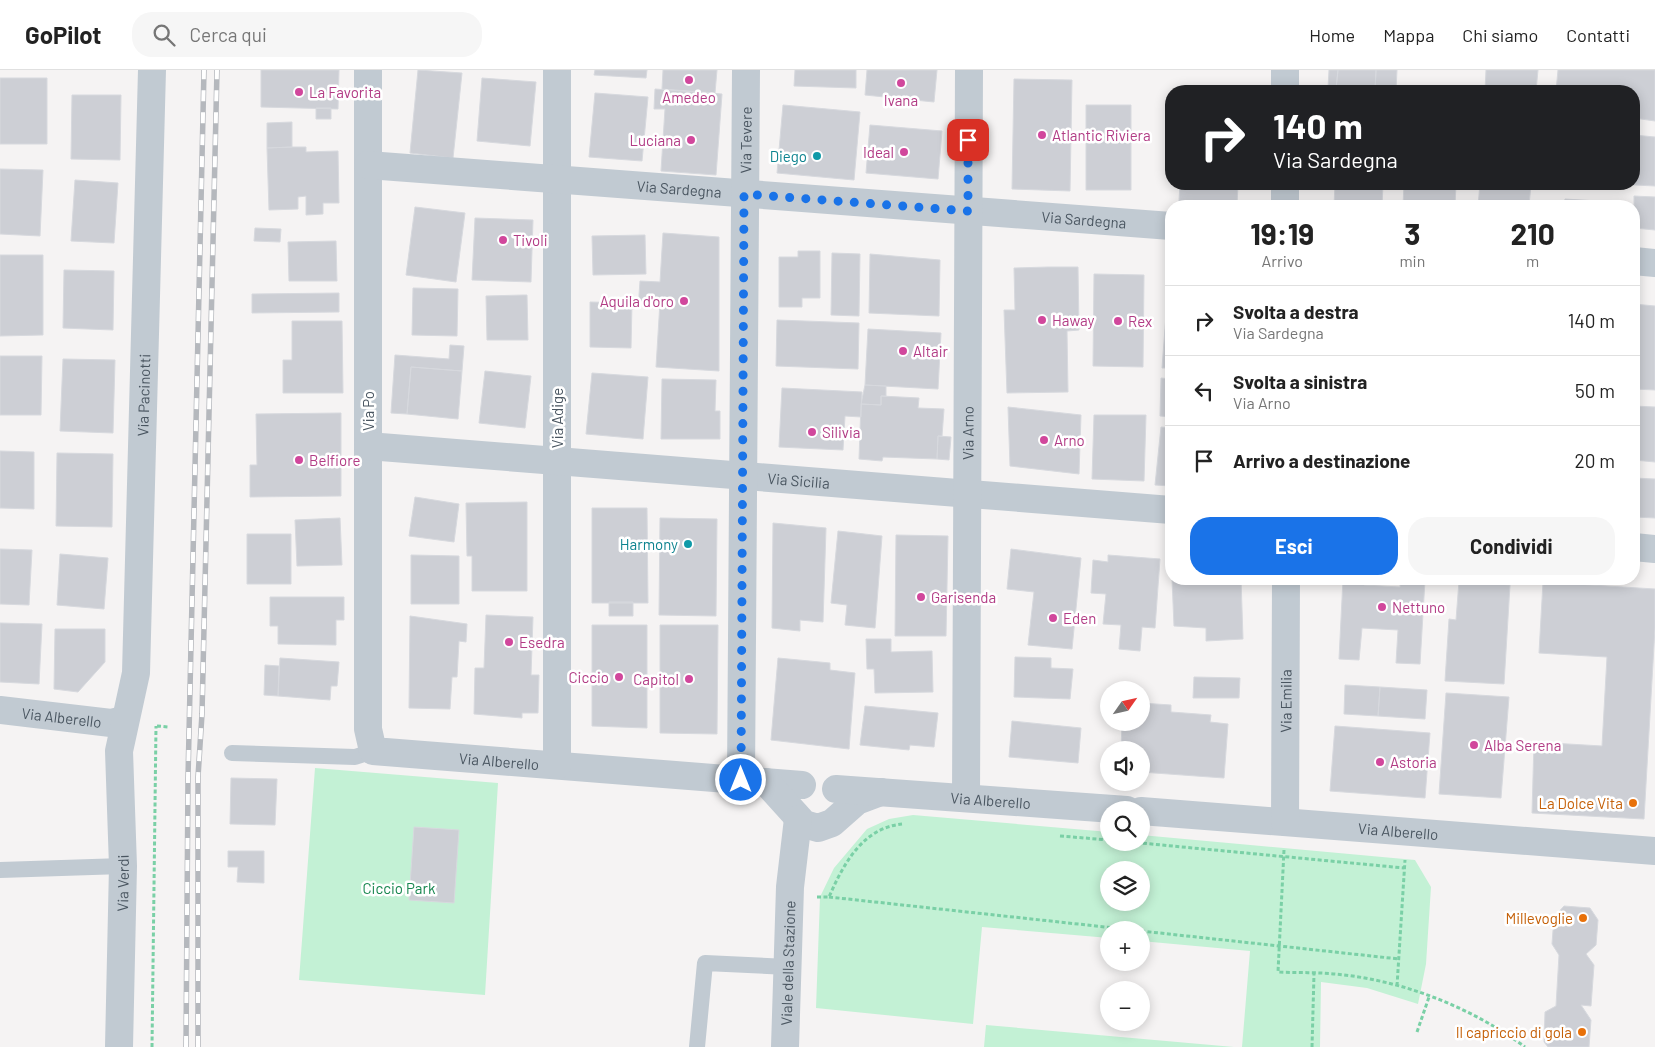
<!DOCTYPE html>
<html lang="it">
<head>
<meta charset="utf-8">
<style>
  :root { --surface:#fff; --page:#f6f6f6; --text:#222; --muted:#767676; --line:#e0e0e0; --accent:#1a73e8 }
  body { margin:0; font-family:Barlow,sans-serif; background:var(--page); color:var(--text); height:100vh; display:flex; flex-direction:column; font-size:19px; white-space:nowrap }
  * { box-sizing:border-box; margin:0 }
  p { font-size:16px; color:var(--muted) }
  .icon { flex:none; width:28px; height:28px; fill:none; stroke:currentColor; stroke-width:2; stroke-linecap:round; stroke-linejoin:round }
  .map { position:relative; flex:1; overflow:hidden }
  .side { position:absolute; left:1165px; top:130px; width:475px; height:385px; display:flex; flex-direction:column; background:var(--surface); border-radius:20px; box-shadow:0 2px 12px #0003 }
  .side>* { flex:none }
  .hud { position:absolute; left:1165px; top:15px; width:475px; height:105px; border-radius:20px; box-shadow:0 2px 12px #0003; background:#202124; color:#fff; overflow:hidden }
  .needle { width:32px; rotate:56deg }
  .fabs { position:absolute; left:1100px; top:611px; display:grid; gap:10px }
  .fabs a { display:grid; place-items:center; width:50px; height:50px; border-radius:50%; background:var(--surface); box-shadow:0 2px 12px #0003; font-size:25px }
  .pin { position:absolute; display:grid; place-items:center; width:42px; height:42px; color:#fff; margin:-21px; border-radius:10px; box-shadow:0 2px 8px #0006 }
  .me { position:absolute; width:55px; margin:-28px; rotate:0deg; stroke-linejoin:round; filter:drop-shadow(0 0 4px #0008) }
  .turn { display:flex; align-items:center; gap:18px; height:105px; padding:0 25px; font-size:22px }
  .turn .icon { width:65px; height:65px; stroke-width:2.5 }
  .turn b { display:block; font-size:35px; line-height:42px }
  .eta { display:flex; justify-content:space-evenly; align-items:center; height:85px; text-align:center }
  .eta b { font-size:30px; font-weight:700; line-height:35px }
  .cta { display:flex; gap:10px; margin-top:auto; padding:10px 25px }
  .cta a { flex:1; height:58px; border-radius:20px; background:var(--accent); color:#fff; font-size:20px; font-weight:700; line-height:58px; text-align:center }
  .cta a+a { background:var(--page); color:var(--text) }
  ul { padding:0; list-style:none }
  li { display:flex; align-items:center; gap:15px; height:70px; padding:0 25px; border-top:1px solid var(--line) }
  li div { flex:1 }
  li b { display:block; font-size:19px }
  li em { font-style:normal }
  header { display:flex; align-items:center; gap:30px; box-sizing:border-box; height:70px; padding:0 25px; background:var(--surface); border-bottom:1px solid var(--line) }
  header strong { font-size:24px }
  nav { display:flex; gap:28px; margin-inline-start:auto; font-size:18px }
  .search { width:350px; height:45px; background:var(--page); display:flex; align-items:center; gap:12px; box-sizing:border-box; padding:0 18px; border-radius:20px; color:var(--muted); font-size:19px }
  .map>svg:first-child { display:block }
  .green { fill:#c3f1d5; fill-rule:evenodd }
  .building { fill:#cdcfd5; stroke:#d7d9de }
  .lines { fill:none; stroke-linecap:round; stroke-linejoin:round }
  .path { stroke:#7ad0a6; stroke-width:3; stroke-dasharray:4 2.5; stroke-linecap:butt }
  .service { stroke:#c1cad2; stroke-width:16 }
  .minor { stroke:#c1cad2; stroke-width:28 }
  .rail-casing { stroke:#b5b8bd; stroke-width:5.5 }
  .rail { stroke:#fff; stroke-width:4; stroke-dasharray:11; stroke-linecap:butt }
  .route { stroke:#1a73e8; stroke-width:9; stroke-dasharray:0 16.2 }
  .hotel-dot { fill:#d1479c; stroke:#fff; stroke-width:2 }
  .culture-dot { fill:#0f9aa8; stroke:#fff; stroke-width:2 }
  .food-dot { fill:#e8710a; stroke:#fff; stroke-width:2 }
  .labels { text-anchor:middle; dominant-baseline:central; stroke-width:5; stroke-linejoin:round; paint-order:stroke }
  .hotel-label { font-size:15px; fill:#b23c85; stroke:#fff; text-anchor:start }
  .street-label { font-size:15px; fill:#4a5661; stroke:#fff }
  .culture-label { font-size:15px; fill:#0d838f; stroke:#fff; text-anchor:end }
  .food-label { font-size:15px; fill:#c56008; stroke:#fff; text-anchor:end }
  .park-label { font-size:15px; fill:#17864f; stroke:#fff }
</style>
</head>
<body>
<header>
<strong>GoPilot</strong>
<div class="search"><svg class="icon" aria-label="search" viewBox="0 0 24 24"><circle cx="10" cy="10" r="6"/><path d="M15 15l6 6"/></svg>Cerca qui</div>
<nav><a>Home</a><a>Mappa</a><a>Chi siamo</a><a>Contatti</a></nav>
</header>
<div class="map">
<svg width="1655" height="977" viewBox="0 0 1655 977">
  <rect width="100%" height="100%" fill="#f5f3f3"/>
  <path class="green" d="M315,698l183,15 -13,212 -186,-15z
    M913,745l196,17v10h32v-7l274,25 16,27 -5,77 -8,40 -51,-16 -46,-6 -1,65h-78l8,-96 -109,-10v-11h-32v8l-127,-11 -9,97 -157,-16 4,-111 14,-29 33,-39 22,-10zM1109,800h32v32h-32z
    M986,955l248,22h-250z"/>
  <path class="building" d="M261,0h78l-1,39 -77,-2z
    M418,0l44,3 -9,85 -43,-5z
    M595,0h52l-1,8 -52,-3z
    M663,0h54l-2,23 -53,-4z
    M795,0h61v18l-62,-2z
    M867,0h70l-3,32 -69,-7z
    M1329,0h9l-2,19 -8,-1z
    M1338,0h38l-1,21 -39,-2z
    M1376,0h21l-1,21h-21z
    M1486,0h52l-2,21h-51z
    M1558,0h97v51l-21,-3v-27h-78z
    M0,8h47v66h-47z
    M482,8l54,4 -6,64 -53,-5z
    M1014,9l58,1 -2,111 -58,-2z
    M655,19l67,5 -6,81 -55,-4 4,-62h-11z
    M595,23l53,4 -6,64 -53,-4z
    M72,25h49l-1,65 -49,-1z
    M783,35l77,7 -6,68 -77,-7z
    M1086,35h45v85h-45z
    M316,38h15v11h-15z
    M292,52v25l-25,1v-25z
    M870,55l72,6 -4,48 -72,-6z
    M1634,65l21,2v49l-40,-2h19z
    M292,77h14v5l32,-1 1,52h-16v11l-17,1v-19l-8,1v12l-29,1 -2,-62z
    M0,99l43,1 -3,66 -40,-2z
    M75,110l43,3 -4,60 -43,-2z
    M1180,114h58l-1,22 -58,-5z
    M1335,114h48l-1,22h-48z
    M1404,114h52l-1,22h-52z
    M1480,114h51l-2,22h-51z
    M1634,126l21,1v33l-21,-2z
    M1565,129l49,3v4h-50z
    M415,137l50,6 -9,69 -50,-7z
    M475,148l58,2 -2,62 -59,-2z
    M255,158l26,1 -1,13 -26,-1z
    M663,163l56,4v134l-63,-4 4,-65 -21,-1v-6l1,-14 20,1z
    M645,165l1,39 -53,1 -1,-39z
    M336,171l1,40h-48l-1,-39z
    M798,181h22v47h-18v9h-23v-50h19z
    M832,183l28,1 -1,62 -28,-1z
    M870,184l70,6 -1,56 -70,-3z
    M0,185h43v80l-43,1z
    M1048,197h30l1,63 -12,1 1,61 -61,1 -3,-83h11l-1,-42z
    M64,200l50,1 -1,59 -50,-2z
    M1094,204l50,1 -1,92 -50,-1z
    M1169,206h2v92h-9z
    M413,218l45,1 -1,47 -45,-1z
    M339,223v19l-87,1v-19z
    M523,225h4l1,45h-41l-1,-44z
    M590,232l42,1 -1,45 -41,-1z
    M1634,234l21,2v84l-21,-1z
    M777,250l82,3 -1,46 -82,-3z
    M292,251h50l1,72h-60v-33h9z
    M868,259l73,4 -3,56 -73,-4z
    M450,275l14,1 -2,25 -51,-4 -4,47 -16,-1 4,-58 54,4z
    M0,286h42l-1,59h-41z
    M63,289l52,1 -2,73 -53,-2z
    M411,297l51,4 -4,48 -51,-5z
    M485,301l46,5 -6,52 -46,-5z
    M592,303l56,4 -5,62 -57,-5z
    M1161,308l10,1v38l-11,-1z
    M662,309l54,1 -1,31h5v28h-59z
    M865,315l21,1v10h-5v9l-20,-1z
    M782,318l80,4 -1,25 -16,-1 -2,34 -64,-3z
    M881,326l38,2 -1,10 26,1 -2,27h-4l-1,23 -54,-2 -1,4 -23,-2 2,-55 20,1z
    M1634,336l21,1v55l-21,-2z
    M1008,337l73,8 -2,59 -69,-8z
    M341,343v83l-91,1v-32h7l-1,-51z
    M1094,345h52l-2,66 -52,-2z
    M1161,357l10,1v58l-16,-1z
    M938,366l13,1 -2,23 -12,-1z
    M0,381l34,1v57l-34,-1z
    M57,383l56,1 -1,73 -56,-1z
    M1634,408l21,1v39l-21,-1z
    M415,427l44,7 -5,38 -45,-6z
    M527,432v89h-55v-35h-5l-1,-53z
    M592,438h55l1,95h-56z
    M340,448l2,47 -45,1 -2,-46z
    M660,448l57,1 -1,97 -57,-1z
    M773,453l53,5 -3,94 -23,-2v11l-28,-3z
    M838,461l44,5 -7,92 -30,-3 2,-20 -16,-2z
    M247,464h44v50h-44z
    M896,465l52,1 -2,100h-51z
    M0,479l32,1 -3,55 -29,-1z
    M1011,479l70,9 -9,91 -44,-4 6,-53 -27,-3z
    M60,484l48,4 -4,51 -47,-4z
    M411,485l48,1v48h-48z
    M1108,485l52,4 -5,69 -13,-1 -2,24 -21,-2 2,-24 -18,-1 3,-30 -15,-1 2,-33 15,2z
    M1172,509h69l2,60 -37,2v-13l-32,-2z
    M1343,509h21v6l36,2v-8l25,1 -5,84 -24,-1 2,-33 -36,-2 -3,32 -20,-1z
    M1459,511l51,4 -6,99 -59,-3 4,-62 7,1z
    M1543,512l112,7v39l-11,191 -112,-6 2,-71 68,4 5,-89 -68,-4z
    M270,527h74v23h-8v25l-58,-1v-18h-8z
    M609,532h24v14h-24z
    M486,545l47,2 -2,58h8l-1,38h-16v5l-48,-4 1,-46h9z
    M410,546l57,8 -1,18 -7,-1 -2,36h-5l-2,32 -41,-1z
    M0,553l42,1 -3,60 -39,-2z
    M592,555h55v103l-55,-2z
    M660,555h58l-1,109 -57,-1z
    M55,559h50v33l-27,30 -24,-3z
    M866,569h25v13l41,-1 1,41 -58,1 -1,-24h-7z
    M1015,587l36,1v10l22,1 -3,30 -56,-2z
    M280,588l59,4 -2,24h-6l-1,14 -52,-4z
    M778,588l52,5v7l25,3 -6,76 -78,-9z
    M265,595l14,1 -1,30 -14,-1z
    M1194,607l46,1 -1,20h-46z
    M1345,615l35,2 -2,29 -34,-2z
    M1380,617l47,3 -2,29 -47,-3z
    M1446,623l63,4 -8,101 -62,-4z
    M1141,633l30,2v7l40,3 -1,7 18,2 -4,54 -83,-6v-22h-20l1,-28h19z
    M865,636l73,7 -4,34 -24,-2 -1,5 -49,-5z
    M1012,651l69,7 -3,35 -69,-6z
    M1335,656l95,7 -5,65 -95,-7z
    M231,708l46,1 -2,46 -45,-1z
    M414,757l45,3 -5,73 -45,-3z
    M228,781h36v32l-27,-1 1,-15h-10z
    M1564,836l26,2 8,12 -2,25 -10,9 8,11 -3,41 -10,-1 10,15 -2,27h-41l-4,-5 1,-30 11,-6 3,-51 -7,-11 2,-27z"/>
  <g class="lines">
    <path class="path" d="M157,656l11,1
      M1060,766l49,4
      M1130,772l274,26
      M1284,780l-6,122c19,1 38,0 57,2 67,6 136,33 190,73
      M817,827h12c14,-32 33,-69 73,-73
      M829,827l304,33
      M1141,861l258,28
      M1397,916l8,-126
      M1417,962l12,-35
      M152,977l4,-321
      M1312,977l2,-73"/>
    <path class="service" d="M232,683l123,4 18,-6
      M0,800l123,-4
      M697,977l8,-84 83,4"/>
    <g class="minor">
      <path id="s1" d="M368,0v659l5,22 429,34"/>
      <path d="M557,0v695"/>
      <path d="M1285,0v21"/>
      <path id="s2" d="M368,95l803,61"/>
      <path d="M1285,114v22"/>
      <path d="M1634,191l21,2"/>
      <path id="s3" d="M368,376l803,64"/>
      <path d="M1634,477l21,2"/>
      <path id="s4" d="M0,640l111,13 13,-3"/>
      <path id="s5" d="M741,710l5,-710"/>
      <path d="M766,712l38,42 14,4 14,-5 25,-22 24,-9"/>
      <path id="s6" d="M836,719l291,21"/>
      <path id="s7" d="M966,727l3,-727"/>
      <path id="s8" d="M1141,741l514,40"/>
      <path id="s9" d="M1285,752l1,-243"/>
      <path id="s10" d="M119,977l4,-181 -4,-115 17,-78 16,-603"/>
      <path id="s11" d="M785,977l5,-160 8,-68"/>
    </g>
    <defs>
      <path id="rail" d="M186,977l2,-269 16,-708
        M198,977v-270l4,-63 15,-644"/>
    </defs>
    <use href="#rail" class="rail-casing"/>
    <use href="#rail" class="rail"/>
  </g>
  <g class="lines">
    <path class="route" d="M741,710l3,-586 224,17v-71"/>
  </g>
  <g class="hotel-dot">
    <circle cx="689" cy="10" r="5"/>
    <circle cx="901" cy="13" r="5"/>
    <circle cx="299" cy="22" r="5"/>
    <circle cx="1042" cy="65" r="5"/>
    <circle cx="691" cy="70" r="5"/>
    <circle cx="904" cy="82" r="5"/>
    <circle cx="503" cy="170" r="5"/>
    <circle cx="684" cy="231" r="5"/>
    <circle cx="1042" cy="250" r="5"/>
    <circle cx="1118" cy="251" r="5"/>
    <circle cx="903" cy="281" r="5"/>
    <circle cx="812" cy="362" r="5"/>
    <circle cx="1044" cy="370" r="5"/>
    <circle cx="299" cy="390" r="5"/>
    <circle cx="921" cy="527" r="5"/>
    <circle cx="1382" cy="537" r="5"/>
    <circle cx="1053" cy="548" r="5"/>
    <circle cx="509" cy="572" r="5"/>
    <circle cx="619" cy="607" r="5"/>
    <circle cx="689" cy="609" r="5"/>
    <circle cx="1474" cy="675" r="5"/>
    <circle cx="1380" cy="692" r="5"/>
  </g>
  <g class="culture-dot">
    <circle cx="817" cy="86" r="5"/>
    <circle cx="688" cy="474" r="5"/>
  </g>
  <g class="food-dot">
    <circle cx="1633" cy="733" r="5"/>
    <circle cx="1583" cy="848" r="5"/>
    <circle cx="1582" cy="962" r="5"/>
  </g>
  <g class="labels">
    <g class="hotel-label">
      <text x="309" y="22">La Favorita</text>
      <text x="689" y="27" text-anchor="middle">Amedeo</text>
      <text x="901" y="30" text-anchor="middle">Ivana</text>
      <text x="1052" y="65">Atlantic Riviera</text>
      <text x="681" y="70" text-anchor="end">Luciana</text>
      <text x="894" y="82" text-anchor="end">Ideal</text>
      <text x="513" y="170">Tivoli</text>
      <text x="674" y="231" text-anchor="end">Aquila d'oro</text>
      <text x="1052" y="250">Haway</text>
      <text x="1128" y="251">Rex</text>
      <text x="913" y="281">Altair</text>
      <text x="822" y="362">Silivia</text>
      <text x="1054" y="370">Arno</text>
      <text x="309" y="390">Belfiore</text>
      <text x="931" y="527">Garisenda</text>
      <text x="1392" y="537">Nettuno</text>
      <text x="1063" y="548">Eden</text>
      <text x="519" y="572">Esedra</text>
      <text x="609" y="607" text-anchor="end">Ciccio</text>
      <text x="679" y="609" text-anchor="end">Capitol</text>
      <text x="1484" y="675">Alba Serena</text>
      <text x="1390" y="692">Astoria</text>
    </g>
    <g class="street-label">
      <text stroke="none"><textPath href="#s5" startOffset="640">Via Tevere</textPath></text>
      <text stroke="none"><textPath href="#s2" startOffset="312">Via Sardegna</textPath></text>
      <text stroke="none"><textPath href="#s2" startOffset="718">Via Sardegna</textPath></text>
      <text stroke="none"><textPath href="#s10" startOffset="654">Via Pacinotti</textPath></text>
      <text transform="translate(368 341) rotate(-90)">Via Po</text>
      <text transform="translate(557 348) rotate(-90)">Via Adige</text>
      <text stroke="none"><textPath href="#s7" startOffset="364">Via Arno</textPath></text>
      <text stroke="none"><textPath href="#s3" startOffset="432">Via Sicilia</textPath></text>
      <text stroke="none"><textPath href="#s9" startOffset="121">Via Emilia</textPath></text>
      <text stroke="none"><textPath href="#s4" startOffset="62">Via Alberello</textPath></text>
      <text stroke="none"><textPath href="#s1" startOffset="808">Via Alberello</textPath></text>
      <text stroke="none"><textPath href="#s6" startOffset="155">Via Alberello</textPath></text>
      <text stroke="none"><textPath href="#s8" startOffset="258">Via Alberello</textPath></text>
      <text stroke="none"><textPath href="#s10" startOffset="164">Via Verdi</textPath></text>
      <text stroke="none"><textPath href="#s11" startOffset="84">Viale della Stazione</textPath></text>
    </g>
    <g class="culture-label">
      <text x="807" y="86">Diego</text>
      <text x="678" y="474">Harmony</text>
    </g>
    <g class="food-label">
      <text x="1623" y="733">La Dolce Vita</text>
      <text x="1573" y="848">Millevoglie</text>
      <text x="1572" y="962">Il capriccio di gola</text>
    </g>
    <g class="park-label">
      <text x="399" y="818">Ciccio Park</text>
    </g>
  </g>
</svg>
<div class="fabs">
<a><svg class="needle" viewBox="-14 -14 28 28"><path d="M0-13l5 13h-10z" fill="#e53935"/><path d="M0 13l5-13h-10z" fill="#767676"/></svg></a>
<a><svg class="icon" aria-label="sound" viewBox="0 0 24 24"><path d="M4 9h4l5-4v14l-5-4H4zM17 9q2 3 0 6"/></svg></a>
<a><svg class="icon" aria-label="search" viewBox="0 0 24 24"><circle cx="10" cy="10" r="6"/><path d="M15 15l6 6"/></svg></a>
<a><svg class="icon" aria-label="layers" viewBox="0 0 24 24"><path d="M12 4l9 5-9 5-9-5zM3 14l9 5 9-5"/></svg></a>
<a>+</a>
<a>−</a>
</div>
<div class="pin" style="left:968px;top:70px;background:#d93025"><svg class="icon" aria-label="arrive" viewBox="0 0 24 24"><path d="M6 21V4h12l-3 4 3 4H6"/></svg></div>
<svg class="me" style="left:741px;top:710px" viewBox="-20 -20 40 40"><circle r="17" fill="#1a73e8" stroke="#fff" stroke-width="3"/><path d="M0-11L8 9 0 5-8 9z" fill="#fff"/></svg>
<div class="hud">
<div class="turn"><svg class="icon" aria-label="right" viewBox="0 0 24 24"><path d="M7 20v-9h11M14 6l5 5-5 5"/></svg><div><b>140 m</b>Via Sardegna</div></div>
</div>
<section class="side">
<div class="eta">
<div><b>19:19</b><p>Arrivo</p></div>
<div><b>3</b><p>min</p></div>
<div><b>210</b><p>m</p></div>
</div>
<ul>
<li><svg class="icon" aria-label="right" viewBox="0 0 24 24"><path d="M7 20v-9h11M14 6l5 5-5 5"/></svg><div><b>Svolta a destra</b><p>Via Sardegna</p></div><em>140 m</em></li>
<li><svg class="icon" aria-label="left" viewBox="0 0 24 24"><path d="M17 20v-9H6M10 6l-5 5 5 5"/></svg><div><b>Svolta a sinistra</b><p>Via Arno</p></div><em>50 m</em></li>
<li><svg class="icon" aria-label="arrive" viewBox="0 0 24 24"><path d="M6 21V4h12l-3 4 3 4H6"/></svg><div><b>Arrivo a destinazione</b></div><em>20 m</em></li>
</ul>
<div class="cta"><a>Esci</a><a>Condividi</a></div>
</section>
</div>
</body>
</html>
